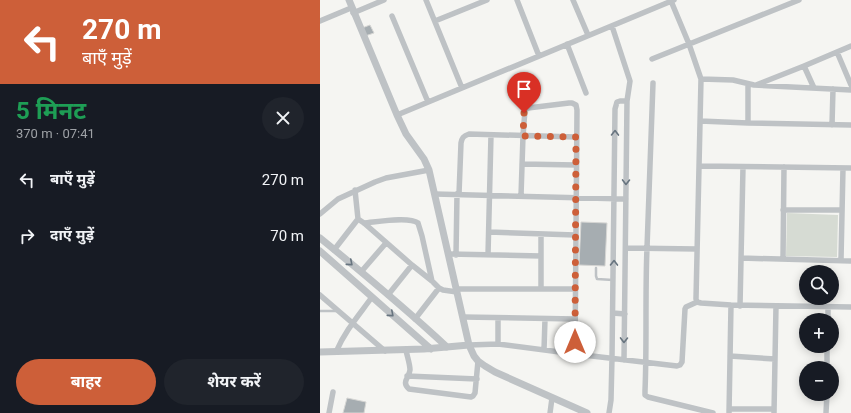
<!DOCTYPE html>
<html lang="hi">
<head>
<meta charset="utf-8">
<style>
  :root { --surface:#171b24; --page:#20242c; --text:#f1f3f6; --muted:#9ea1a6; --accent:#cd5f39 }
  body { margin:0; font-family:Roboto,"Noto Sans Devanagari",sans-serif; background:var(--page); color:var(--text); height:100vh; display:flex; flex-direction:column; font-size:15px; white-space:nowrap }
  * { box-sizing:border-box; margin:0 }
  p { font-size:13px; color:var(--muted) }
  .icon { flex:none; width:22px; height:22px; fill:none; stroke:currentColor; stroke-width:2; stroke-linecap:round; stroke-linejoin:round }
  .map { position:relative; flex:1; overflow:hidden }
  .sheet { display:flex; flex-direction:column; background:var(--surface); width:320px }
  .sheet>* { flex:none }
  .hud { background:#cd5f39; color:#fff; overflow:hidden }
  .buttons { position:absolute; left:479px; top:265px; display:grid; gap:8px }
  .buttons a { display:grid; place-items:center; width:40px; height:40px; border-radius:50%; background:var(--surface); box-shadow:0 2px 10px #0003; font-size:20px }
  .pin { position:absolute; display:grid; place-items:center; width:34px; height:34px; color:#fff; margin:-41px -17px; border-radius:50% 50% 50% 0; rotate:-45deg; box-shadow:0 0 4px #0007 }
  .pin .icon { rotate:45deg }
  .me { position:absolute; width:44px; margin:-22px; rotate:0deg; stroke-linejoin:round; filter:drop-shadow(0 0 3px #0008) }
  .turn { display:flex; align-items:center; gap:14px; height:84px; padding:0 16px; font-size:18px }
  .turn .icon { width:52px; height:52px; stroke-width:2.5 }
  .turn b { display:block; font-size:28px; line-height:34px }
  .round { display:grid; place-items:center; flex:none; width:42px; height:42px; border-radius:21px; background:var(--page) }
  .summary { display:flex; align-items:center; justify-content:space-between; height:68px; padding:0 16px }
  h1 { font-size:24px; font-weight:700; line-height:30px; color:#1e9e55 }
  .button { display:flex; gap:8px; margin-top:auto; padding:8px 16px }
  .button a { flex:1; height:46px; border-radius:24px; background:var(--accent); color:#fff; font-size:16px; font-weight:700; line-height:46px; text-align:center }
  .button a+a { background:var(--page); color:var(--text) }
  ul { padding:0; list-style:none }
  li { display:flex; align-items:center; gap:12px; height:56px; padding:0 16px }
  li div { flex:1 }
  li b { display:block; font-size:15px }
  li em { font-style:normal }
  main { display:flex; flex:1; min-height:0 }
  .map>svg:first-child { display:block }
  .green { fill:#d6dbd3 }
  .building { fill:#a6adb1; stroke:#d6d6d4 }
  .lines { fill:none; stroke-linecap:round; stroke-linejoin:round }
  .service { stroke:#bec2c5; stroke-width:2.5 }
  .minor { stroke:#bec2c5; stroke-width:5.5 }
  .tertiary { stroke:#bec2c5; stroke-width:7 }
  .oneway { stroke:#67747f }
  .route { stroke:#cd5f39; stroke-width:7; stroke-dasharray:0 12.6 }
</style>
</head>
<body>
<main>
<section class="sheet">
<div class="hud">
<div class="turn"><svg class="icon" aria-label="left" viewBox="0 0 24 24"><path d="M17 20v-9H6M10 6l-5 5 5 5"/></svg><div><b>270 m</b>बाएँ मुड़ें</div></div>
</div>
<div class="summary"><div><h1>5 मिनट</h1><p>370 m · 07:41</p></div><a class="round"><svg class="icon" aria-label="close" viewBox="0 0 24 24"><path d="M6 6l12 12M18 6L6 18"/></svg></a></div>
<ul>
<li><svg class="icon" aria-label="left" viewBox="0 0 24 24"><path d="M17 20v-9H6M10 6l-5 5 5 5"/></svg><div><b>बाएँ मुड़ें</b></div><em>270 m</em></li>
<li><svg class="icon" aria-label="right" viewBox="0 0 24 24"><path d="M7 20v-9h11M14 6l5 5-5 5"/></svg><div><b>दाएँ मुड़ें</b></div><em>70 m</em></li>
</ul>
<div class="button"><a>बाहर</a><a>शेयर करें</a></div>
</section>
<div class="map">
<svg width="531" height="413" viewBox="0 0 531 413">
  <rect width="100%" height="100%" fill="#f5f5f2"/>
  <path class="green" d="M467,213l51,2 -1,42 -51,-1z"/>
  <path class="building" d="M50,25l4,8 -9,3 -3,-8z
    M261,222l26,1 -2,43 -26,-1z
    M27,398l19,4 -2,11h-21z"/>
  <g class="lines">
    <path class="service" d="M276,268v8l1,3 16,1
      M0,311h16"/>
    <path class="minor" d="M106,0l36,88
      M197,0l22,56
      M253,0l15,35
      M351,1l18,43 12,35 -5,220 1,3 4,1 30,2 120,2
      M33,13l31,-13
      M72,16l36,86
      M0,21l31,-13
      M115,21l52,-21
      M292,26l18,55 -3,20 -3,259
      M247,44l19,49
      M517,52l14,33
      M332,59l147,-59
      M484,66l10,22
      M381,79l32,1 21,5 97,5
      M333,83c-2,55 -4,110 -6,165 -2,48 0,95 -2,143v4l3,2 65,16
      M428,84v39
      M436,85l48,-19 47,-20
      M77,115l277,-115
      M380,121l48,2 103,2
      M512,125l1,-36
      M202,164l54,1
      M379,166l152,2
      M35,190l3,29 6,4 48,42 20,16 7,7 4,2 14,2
      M115,194l191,5
      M139,194l2,-51c1,-5 2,-7 8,-9l107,3
      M201,196l2,-60 2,-26 3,-2 41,-5h3l4,2 1,5 -2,244
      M463,210h59
      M0,214l18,-15 37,-17 11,-4 43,-8
      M44,223c12,-1 45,-7 54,0l4,13 10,45
      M169,232l86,3
      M306,248l71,1
      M14,250l24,-31
      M129,254l92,2
      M136,255l1,-61
      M168,255l3,-120
      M421,258l110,3
      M463,259l1,-92
      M521,260l2,-92
      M41,272l25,-29
      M137,289h118
      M221,289v-55
      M0,295l65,56
      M68,295l24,-30
      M420,306l3,-139
      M293,313l12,1
      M143,317l112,2
      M95,319l24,-31
      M508,320v-13
      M178,344v-26
      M149,345l29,-1 77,10 102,12 3,-1 2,-3 3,-53 1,-2 11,-5
      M86,350c1,6 4,14 4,20 -1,8 -9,12 -1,19l62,8 2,-1 2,-3 3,-32
      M224,350l1,-31
      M16,352c9,-21 23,-37 36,-55
      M410,356l45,3
      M507,368v-22
      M87,376l70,3
      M409,409h45
      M9,413l4,-21
      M230,413l2,-15
      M289,413l2,-13 1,-42 3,-249 2,-7 3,-1h7
      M409,413l2,-108
      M454,413l2,-107
      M506,413l1,-19"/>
    <path class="tertiary" d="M29,0l48,115 9,19 18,25 5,11 40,175 5,11 4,5 7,5 10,6 92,41
      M0,238c43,35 86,71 127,109
      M0,251l111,98
      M0,352l104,-3 45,-4"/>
  </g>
  <defs><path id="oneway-chevron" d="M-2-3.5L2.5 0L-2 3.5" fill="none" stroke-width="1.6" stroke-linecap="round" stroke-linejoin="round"/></defs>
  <g class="oneway">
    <use href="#oneway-chevron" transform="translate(295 133) rotate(-89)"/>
    <use href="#oneway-chevron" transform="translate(306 182) rotate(91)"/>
    <use href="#oneway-chevron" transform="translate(30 263) rotate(40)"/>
    <use href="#oneway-chevron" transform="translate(294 263) rotate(-89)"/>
    <use href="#oneway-chevron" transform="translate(71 314) rotate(41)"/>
    <use href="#oneway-chevron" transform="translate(304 340) rotate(91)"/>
  </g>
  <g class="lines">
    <path class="route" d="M204,113l-1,23 53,1 -1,205"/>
  </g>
</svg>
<div class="buttons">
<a><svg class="icon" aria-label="search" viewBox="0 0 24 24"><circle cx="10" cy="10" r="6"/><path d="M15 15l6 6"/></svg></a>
<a>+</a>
<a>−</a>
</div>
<div class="pin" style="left:204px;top:113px;background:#d93025"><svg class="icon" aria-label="arrive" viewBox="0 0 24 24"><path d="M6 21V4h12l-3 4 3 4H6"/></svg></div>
<svg class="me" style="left:255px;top:342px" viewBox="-20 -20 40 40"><circle r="19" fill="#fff"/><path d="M0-13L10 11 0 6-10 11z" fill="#cd5f39"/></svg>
</div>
</main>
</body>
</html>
